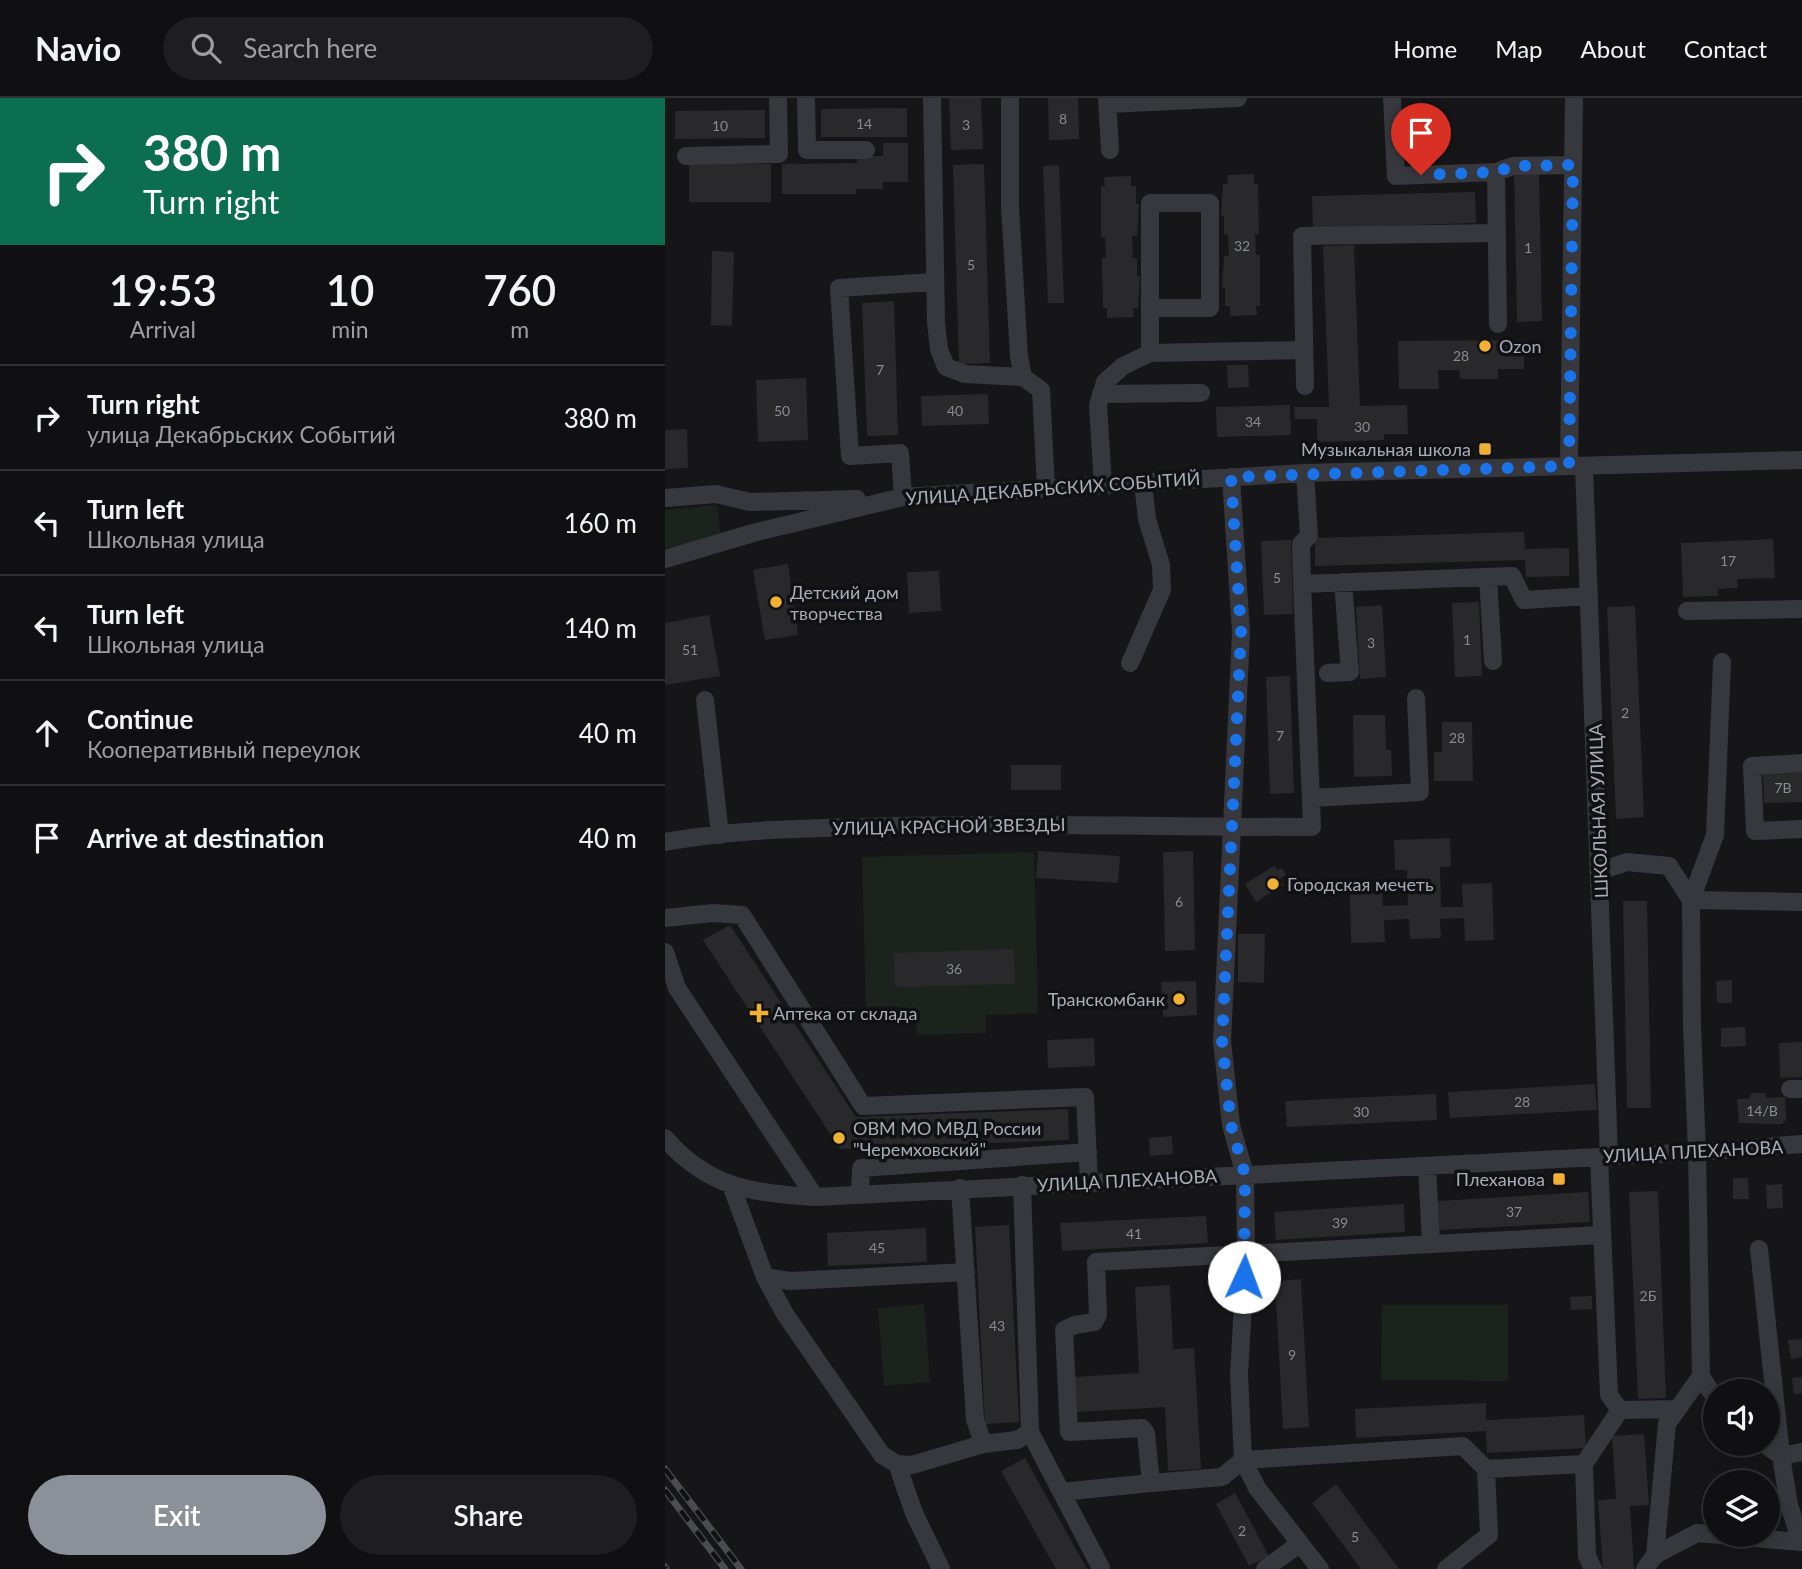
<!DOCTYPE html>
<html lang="en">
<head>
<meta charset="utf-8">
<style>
  :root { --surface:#101012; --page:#1e1e20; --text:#f1f3f6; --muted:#9c9d9f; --line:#303032; --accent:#8c9099 }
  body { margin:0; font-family:Lato,sans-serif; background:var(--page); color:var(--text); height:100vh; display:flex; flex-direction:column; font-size:26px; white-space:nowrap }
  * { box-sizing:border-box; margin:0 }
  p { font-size:23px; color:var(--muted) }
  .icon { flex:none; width:38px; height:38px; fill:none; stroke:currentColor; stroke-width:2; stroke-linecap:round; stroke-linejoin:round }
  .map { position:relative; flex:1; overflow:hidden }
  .sheet { display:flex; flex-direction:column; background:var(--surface); width:665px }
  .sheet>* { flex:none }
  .guide { background:#0b6e4f; color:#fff; overflow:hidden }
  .tools { position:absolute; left:1038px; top:1281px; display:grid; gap:14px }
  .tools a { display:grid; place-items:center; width:77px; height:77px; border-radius:50%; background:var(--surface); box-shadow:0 4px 18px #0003,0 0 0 2px var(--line); font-size:35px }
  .pin { position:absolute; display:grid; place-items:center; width:60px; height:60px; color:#fff; margin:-72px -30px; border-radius:50% 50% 50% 0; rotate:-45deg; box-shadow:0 0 7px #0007 }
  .pin .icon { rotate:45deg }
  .me { position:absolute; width:77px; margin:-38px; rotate:2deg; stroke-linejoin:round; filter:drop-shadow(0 0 5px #0008) }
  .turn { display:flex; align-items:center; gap:24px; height:147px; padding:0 28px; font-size:32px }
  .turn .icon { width:91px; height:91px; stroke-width:2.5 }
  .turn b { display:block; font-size:49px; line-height:60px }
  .eta { display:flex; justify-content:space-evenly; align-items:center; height:119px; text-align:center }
  .eta b { font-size:42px; font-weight:600; line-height:49px }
  .primary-button { display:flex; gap:14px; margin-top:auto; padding:14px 28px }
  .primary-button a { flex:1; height:80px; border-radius:42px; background:var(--accent); color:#fff; font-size:28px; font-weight:600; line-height:80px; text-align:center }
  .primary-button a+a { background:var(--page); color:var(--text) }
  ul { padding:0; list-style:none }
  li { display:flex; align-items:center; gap:21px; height:105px; padding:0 28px; border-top:2px solid var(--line) }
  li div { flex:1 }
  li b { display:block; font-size:26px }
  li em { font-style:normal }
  header { display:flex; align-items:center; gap:42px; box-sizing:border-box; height:98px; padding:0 35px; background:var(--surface); border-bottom:2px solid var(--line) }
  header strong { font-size:33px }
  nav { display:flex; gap:38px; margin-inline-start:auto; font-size:24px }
  .search { width:490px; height:63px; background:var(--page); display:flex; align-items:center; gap:18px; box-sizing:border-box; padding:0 24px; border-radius:38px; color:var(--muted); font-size:26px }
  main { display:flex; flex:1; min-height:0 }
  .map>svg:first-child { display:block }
  .green { fill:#1c231d }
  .building { fill:#29292c }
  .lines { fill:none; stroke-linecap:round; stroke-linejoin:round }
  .minor { stroke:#37383d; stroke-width:18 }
  .rail-casing { stroke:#4a4c52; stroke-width:7 }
  .rail { stroke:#111113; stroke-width:4.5; stroke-dasharray:13; stroke-linecap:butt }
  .route { stroke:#1a73e8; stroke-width:12; stroke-dasharray:0 21.6 }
  .poi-dot { fill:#f2b134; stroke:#111113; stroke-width:2.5 }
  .labels { text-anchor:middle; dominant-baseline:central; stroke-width:7; stroke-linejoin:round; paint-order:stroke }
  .number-label { font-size:14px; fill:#888b94 }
  .poi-label { font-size:18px; fill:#a8adb8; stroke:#111113; text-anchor:start }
  .street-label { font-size:18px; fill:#a8adb8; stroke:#111113 }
</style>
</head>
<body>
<header>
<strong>Navio</strong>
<div class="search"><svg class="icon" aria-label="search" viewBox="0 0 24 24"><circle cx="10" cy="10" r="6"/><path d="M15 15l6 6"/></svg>Search here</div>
<nav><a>Home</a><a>Map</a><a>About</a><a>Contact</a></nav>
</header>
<main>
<section class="sheet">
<div class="guide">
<div class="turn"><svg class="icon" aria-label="right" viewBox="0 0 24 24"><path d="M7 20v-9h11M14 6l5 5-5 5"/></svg><div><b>380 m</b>Turn right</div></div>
</div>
<div class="eta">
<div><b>19:53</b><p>Arrival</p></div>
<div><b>10</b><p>min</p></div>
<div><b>760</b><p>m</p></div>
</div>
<ul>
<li><svg class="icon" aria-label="right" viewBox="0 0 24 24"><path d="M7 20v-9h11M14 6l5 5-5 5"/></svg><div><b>Turn right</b><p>улица Декабрьских Событий</p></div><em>380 m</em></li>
<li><svg class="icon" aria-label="left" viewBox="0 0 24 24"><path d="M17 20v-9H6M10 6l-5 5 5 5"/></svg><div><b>Turn left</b><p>Школьная улица</p></div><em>160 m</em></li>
<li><svg class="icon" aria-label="left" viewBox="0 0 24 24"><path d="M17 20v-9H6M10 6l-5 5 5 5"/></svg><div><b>Turn left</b><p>Школьная улица</p></div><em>140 m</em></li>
<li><svg class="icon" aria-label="ahead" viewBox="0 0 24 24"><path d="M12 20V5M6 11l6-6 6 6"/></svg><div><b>Continue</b><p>Кооперативный переулок</p></div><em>40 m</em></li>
<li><svg class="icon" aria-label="arrive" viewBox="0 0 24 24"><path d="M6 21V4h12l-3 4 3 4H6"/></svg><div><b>Arrive at destination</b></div><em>40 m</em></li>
</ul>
<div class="primary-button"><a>Exit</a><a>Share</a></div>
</section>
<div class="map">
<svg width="1137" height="1471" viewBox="0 0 1137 1471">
  <rect width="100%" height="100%" fill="#161618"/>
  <path class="green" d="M52,407l4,29 -56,15v-39z
    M369,754l4,161 -52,2v18l-69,2 -1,-16h-16l-1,-13 -33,1 -4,-150z
    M259,1206l6,78 -46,4 -6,-78z
    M717,1207h126v76l-127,-1z"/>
  <path class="building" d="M284,0h32l2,51 -32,1z
    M383,0h30l1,41 -30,1z
    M242,10v29h-86v-28z
    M100,12v28l-90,1v-28z
    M218,45h25v39h-25v7h-27v5h-74v-30l75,-1v-7h26z
    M24,66h82v38h-82z
    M319,66l6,199 -31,1 -6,-199z
    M394,67l5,138h-16l-5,-137z
    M874,74l3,149 -25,1 -3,-149z
    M589,76v10h4l1,50h-4l1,21h4v51h-4l1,9 -27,1v-10h-5v-18h-3l2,-32h5l-1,-22 -4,1v-19h-3l2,-32h5l-1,-9z
    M466,78v10h5v18h3l-2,32h-5l1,22h4v18h3l-2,32h-5l1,9 -27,1v-10h-4l-1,-50h4l-1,-21h-4v-51h4l-1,-9z
    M810,94l1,31 -163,5 -1,-32z
    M689,147l6,161 47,-1 1,29h-24v6l-67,2v-23h-22l-1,-12h35l-6,-161z
    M47,153l22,1 -2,74 -21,-1z
    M229,203l4,134 -31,1 -5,-133z
    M859,242v29h-26v10h-38l-1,-9h-21l1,19h-40l-1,-48z
    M562,267h21l1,22 -21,1z
    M141,280l2,62 -50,2 -2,-62z
    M323,296l1,30 -67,2 -1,-30z
    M625,307l1,30 -74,2 -1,-30z
    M22,331l1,39 -23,1v-39z
    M859,434l1,17 44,-1v28l-43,1 -1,-17 -210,6v-28z
    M1108,441l2,39 -38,1 1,9 -20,1v7l-35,1 -2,-54z
    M626,442l2,74 -29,1 -3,-74z
    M123,466l10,71 -33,5 -12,-70z
    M274,473l2,40 -32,2 -2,-41z
    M814,504l3,74 -27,1 -3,-74z
    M717,507l4,72 -26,2 -4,-72z
    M970,508l9,211 -28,2 -9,-212z
    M44,517l11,61 -55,9v-62z
    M625,578l4,117 -24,1 -4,-117z
    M688,617h32l1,35h5l1,26 -38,1z
    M777,624h30l1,59h-39v-29h8z
    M346,667h50v25h-50z
    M1137,673v31l-38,1 -1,-31z
    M785,740l1,28 -11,1 1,40h22l-1,-23 30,-1 2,57 -29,1 -1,-23 -24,1 1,19 -31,1 -1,-20 -25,1 1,22 -34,1 -1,-55 32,-1 1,19 25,-1 -1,-35h-12l-1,-30z
    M373,753l82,5 -2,27 -82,-5z
    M528,753l2,99 -30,1 -2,-99z
    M609,768l3,4 5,-2 4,7 -7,4 4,6 -27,17 -11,-18z
    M958,803h24l4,207h-24z
    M65,827l126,192 212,-8 1,31 -229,9 -137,-209z
    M573,836h27l-1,49 -26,-1z
    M349,851l1,35 -120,3 -1,-34z
    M1067,882v23h-15l-1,-22z
    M531,883l1,34 -34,2 -2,-35z
    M1080,929l1,19 -25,1v-19z
    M429,940l1,28 -47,2 -1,-28z
    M1137,944v35l-22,1 -1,-35z
    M930,986l2,26 -147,8 -2,-26z
    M1087,995h13l1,5 19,-1 1,24h-3v3l-44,-1 -2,-24h11z
    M771,996l1,26 -150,7 -2,-26z
    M507,1038l1,18 -23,2 -1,-18z
    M1068,1080h15l1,21h-16z
    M1117,1086l1,24 -16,1 -1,-24z
    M993,1093l8,207 -28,1 -9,-207z
    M923,1094l2,30 -151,8 -1,-29z
    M739,1106l1,28 -129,8 -2,-28z
    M541,1118l2,27 -146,8 -2,-28z
    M344,1127l10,197 -34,2 -10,-197z
    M261,1130l1,34 -99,4 -1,-33z
    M636,1181l8,148 -26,2 -8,-148z
    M505,1187l3,64 21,-1 7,121 -33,2 -3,-64 -89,5 -2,-35 65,-4 -4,-86z
    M927,1198v13l-21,1 -1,-13z
    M1137,1241v18l-11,2 -3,-19z
    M1137,1279v16l-8,1 -2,-16z
    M821,1305v17l98,-5 2,33 -99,5 -1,-22 -130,7 -1,-29z
    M979,1336l5,71 -19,1 4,63h-31l-5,-69 18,-1 -4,-63z
    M360,1360l62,111h-31l-55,-98z
    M671,1386l63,85h-38l-49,-66z
    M570,1395l34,63 -20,10 -33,-62z"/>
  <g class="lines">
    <path class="minor" d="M141,0l1,52h59
      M267,0l4,224 3,27 7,18 19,7 58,3
      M345,0v109l9,149 4,21 18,13 5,99
      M442,0l3,52
      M727,0l4,78 100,-4
      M442,6l131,-6
      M21,58l93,-2 -1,-56
      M833,226l-2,-152 17,-6 60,-1
      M485,255v-150h60v105h-60
      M640,288l-3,-150 194,-3
      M436,296l100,-1
      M904,368l5,-368
      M919,368l25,690
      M640,375l4,63 -8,8 1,40 210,-8 12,24 65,-4
      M566,379l10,155 -19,409 9,84 14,50 1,78 -7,121 4,86 14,28 63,81
      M438,388l-5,-81 7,-23 18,-16 27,-13 154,-3
      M238,399l-3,-44 -50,3 -11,-168 95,-6
      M0,400l51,-4 34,8 107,-3
      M0,461l88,-26 150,-36 402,-24 497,-13
      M823,479l5,84
      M1022,513l115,-2
      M465,565l32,-73 -1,-25 -14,-46 -4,-36
      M663,575l22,-1 -7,-90
      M40,602l15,135
      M1137,665l-50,3 3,65 47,-2
      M646,700l109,-6 -4,-94
      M0,744c76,-14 155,-14 233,-16 138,-3 276,1 414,1l-10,-243
      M935,773l27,-9 42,4 22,34 111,2
      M0,820l48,-5 29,2 121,191 222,-9 4,85
      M0,854l12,36 138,209
      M1125,991h12
      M0,1040c43,50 88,55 150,59l882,-45 105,-8
      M934,1059l10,238 11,15
      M762,1068l4,77
      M66,1087l34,92 20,37 97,141 15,9 15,1 71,-21
      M295,1090l15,231 8,25 34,-4 13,-8 -8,-247
      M195,1096l1,-26 227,-16
      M936,1137l-505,27 2,53 -4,7 -19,3 -11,5 5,102 73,-4 4,5 5,50 71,-6 21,-17 220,-14 23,23 98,-5 36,-54
      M100,1179l25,4 176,-9
      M1036,1278l14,22
      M955,1312l57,-1
      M365,1334l71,136
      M1099,1346l17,12 21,-4
      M232,1366l17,49 27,56
      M919,1366l3,92 6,13
      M396,1394l90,-9
      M990,1457l12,-131 34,-48 -4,-224 -5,-125 -1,-127 24,-65 7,-173
      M600,1471l34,-25
      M781,1471l43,-34 -3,-66
      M980,1471l10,-14 42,-22 104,9 -12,-37 -8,-49 -22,-207"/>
    <defs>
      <path id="rail" d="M0,1371l76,100
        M0,1392l60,79
        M0,1469l1,2"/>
    </defs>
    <use href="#rail" class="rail-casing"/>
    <use href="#rail" class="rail"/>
  </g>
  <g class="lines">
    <path class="route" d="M579,1179l1,-102 -14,-50 -9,-84 19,-409 -10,-155 338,-11 4,-301 -60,1 -17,6 -75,3"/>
  </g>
  <g class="poi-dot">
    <circle cx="820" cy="248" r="7"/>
    <rect x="813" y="344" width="14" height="14" rx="3.5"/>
    <circle cx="111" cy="504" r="7"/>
    <circle cx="608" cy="786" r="7"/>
    <circle cx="514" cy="901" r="7"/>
    <path d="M90.5 904.5h7v7h7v7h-7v7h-7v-7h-7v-7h7z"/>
    <circle cx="174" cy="1040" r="7"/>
    <rect x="887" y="1074" width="14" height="14" rx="3.5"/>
  </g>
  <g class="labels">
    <g class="number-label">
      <text x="398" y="20">8</text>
      <text x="199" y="25">14</text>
      <text x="301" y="26">3</text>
      <text x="55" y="27">10</text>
      <text x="577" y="147">32</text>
      <text x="863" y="149">1</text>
      <text x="306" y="166">5</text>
      <text x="796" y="257">28</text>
      <text x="215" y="271">7</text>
      <text x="117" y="312">50</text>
      <text x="290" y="312">40</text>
      <text x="588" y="323">34</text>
      <text x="697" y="328">30</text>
      <text x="1063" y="462">17</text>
      <text x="612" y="479">5</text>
      <text x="802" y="541">1</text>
      <text x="706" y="544">3</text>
      <text x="25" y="551">51</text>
      <text x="960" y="614">2</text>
      <text x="615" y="637">7</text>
      <text x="792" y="639">28</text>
      <text x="1118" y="689">7В</text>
      <text x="514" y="803">6</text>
      <text x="289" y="870">36</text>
      <text x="857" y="1003">28</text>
      <text x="1097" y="1012">14/В</text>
      <text x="696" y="1013">30</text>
      <text x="849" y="1113">37</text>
      <text x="675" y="1124">39</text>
      <text x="469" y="1135">41</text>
      <text x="212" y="1149">45</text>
      <text x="983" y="1197">2Б</text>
      <text x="332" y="1227">43</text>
      <text x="627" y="1256">9</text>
      <text x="577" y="1432">2</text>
      <text x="690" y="1438">5</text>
    </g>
    <g class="poi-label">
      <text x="834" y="248">Ozon</text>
      <text x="806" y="351" text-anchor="end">Музыкальная школа</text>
      <text x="125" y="494">Детский дом<tspan x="125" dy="21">творчества</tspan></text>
      <text x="622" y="786">Городская мечеть</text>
      <text x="500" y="901" text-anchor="end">Транскомбанк</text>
      <text x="108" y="915">Аптека от склада</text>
      <text x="188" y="1030">ОВМ МО МВД России<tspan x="188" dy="21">"Черемховский"</tspan></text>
      <text x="880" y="1081" text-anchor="end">Плеханова</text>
    </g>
    <g class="street-label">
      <text transform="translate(388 390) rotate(-4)">УЛИЦА ДЕКАБРЬСКИХ СОБЫТИЙ</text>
      <text transform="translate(933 713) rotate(-92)">ШКОЛЬНАЯ УЛИЦА</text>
      <text transform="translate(284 728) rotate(-1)">УЛИЦА КРАСНОЙ ЗВЕЗДЫ</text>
      <text transform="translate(1028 1053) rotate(-3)">УЛИЦА ПЛЕХАНОВА</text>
      <text transform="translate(462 1082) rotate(-3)">УЛИЦА ПЛЕХАНОВА</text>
    </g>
  </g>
</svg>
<div class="tools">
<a><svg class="icon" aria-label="sound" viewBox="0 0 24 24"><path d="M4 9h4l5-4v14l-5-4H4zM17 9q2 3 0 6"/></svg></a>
<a><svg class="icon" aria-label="layers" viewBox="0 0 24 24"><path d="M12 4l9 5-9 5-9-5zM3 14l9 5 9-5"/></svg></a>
</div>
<div class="pin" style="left:756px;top:77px;background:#d93025"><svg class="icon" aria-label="arrive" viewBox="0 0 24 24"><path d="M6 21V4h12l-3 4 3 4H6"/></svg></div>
<svg class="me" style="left:579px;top:1179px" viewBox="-20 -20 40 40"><circle r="19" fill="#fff"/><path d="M0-13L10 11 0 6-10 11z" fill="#1a73e8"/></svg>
</div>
</main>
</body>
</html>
